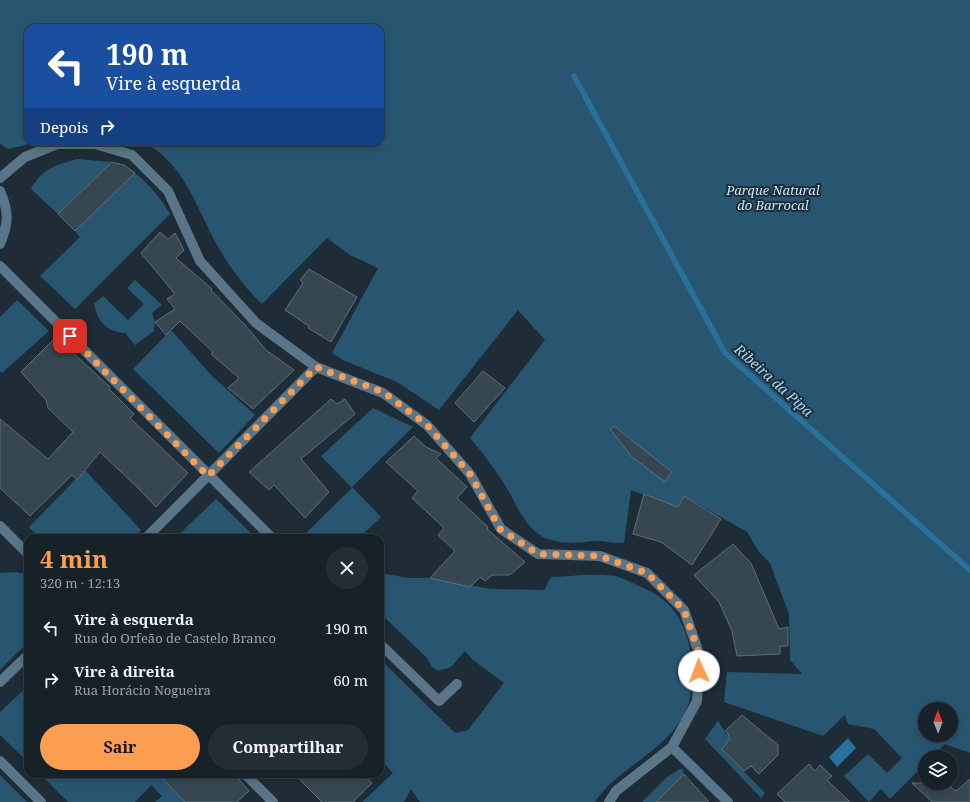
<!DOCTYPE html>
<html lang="pt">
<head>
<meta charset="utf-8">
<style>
  :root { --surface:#162128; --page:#232e34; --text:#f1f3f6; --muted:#9ea3a8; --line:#353e45; --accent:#fc9e52 }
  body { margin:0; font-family:"Noto Serif",serif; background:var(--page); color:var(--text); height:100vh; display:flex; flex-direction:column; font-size:15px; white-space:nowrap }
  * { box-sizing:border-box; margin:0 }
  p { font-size:13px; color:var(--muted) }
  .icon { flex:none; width:22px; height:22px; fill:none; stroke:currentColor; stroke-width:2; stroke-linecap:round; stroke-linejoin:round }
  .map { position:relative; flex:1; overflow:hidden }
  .drawer { position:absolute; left:24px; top:534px; width:360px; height:244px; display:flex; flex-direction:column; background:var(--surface); border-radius:12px; box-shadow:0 2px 10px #0003,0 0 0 1px var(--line) }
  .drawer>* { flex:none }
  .hud { position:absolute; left:24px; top:24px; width:360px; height:122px; border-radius:12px; box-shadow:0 2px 10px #0003,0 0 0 1px var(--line); background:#1a4fa0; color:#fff; overflow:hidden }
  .needle { width:26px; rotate:359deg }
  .fabs { position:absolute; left:918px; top:702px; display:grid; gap:8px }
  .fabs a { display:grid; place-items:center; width:40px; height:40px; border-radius:50%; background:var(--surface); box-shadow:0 2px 10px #0003,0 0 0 1px var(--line); font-size:20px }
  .pin { position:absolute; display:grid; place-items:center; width:34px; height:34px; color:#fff; margin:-17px; border-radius:8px; box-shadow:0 2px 6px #0006 }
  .me { position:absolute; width:44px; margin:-22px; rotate:358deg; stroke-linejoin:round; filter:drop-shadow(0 0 3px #0008) }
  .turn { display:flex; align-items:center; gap:14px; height:84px; padding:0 16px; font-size:18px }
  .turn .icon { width:52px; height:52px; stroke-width:2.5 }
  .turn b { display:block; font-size:28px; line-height:34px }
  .then { display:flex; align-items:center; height:38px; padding:0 16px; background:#0003; gap:8px; font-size:15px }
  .round { display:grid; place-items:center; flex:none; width:42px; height:42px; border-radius:21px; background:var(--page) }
  .head { display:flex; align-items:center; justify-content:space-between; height:68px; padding:0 16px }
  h1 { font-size:24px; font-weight:700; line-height:30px; color:var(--accent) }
  .primary-button { display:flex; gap:8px; margin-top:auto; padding:8px 16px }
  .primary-button a { flex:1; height:46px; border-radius:24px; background:var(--accent); color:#111; font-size:16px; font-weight:700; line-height:46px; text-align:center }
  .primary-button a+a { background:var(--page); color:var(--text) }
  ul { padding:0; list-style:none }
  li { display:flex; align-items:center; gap:12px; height:52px; padding:0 16px }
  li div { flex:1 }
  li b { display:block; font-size:15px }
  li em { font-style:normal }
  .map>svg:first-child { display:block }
  .green { fill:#285671; fill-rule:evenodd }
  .water { fill:#27719a }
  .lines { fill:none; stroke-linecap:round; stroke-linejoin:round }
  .stream { stroke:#27719a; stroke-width:5.5 }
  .building { fill:#374751; stroke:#5d6e79 }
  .street { stroke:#597587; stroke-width:10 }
  .route { stroke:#fc9e52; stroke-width:7; stroke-dasharray:0 12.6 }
  .labels { text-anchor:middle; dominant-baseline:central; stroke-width:4; stroke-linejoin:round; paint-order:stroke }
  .park-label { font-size:13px; font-style:italic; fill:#c2e7ff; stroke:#1d2c36 }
  .water-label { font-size:14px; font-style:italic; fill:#a1d8fc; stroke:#1d2c36 }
</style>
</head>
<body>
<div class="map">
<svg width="970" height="802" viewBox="0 0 970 802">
  <rect width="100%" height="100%" fill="#1d2c36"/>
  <path class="green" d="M0,0h970v753l-25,-9 -13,13h-7v7l-35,35 -9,-10 -12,13 -25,-26 24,-22 19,19 15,-15 -28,-29 -26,-5 -3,-9 -22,21 -99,-34 3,-30 75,2 -12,-14 -1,-46 -19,-51 -11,-11 -12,-20 -63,-36 -6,11 -47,-17 -7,53c-10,0 -21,-2 -31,-2 -15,2 -27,3 -42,-1 -23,-6 -33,-32 -43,-50 -11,-18 -24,-36 -38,-52l75,-98 -27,-30 -79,100 -42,-28 -52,-21 -13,-8 46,-85 -28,-13 -23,-17 -65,66c-18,-17 -34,-39 -46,-61 -20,-36 -33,-83 -74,-101h238v-114h-352v114h3l-5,3 -18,4 -8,-5zM925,709h26v26h-26z
    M77,159l35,3 -54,52 -27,-25c11,-21 25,-24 46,-30z
    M135,173c15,12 25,24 35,41l-95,95 -35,-33 40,-39 -5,-6z
    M135,280l27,25 -10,8 3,9 -1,9 -19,14 -10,-12c-18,-1 -27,-11 -31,-29l9,-8 25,24 16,-16 -17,-16z
    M17,300l32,31 -47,42 -2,-2v-54z
    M171,330l41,46 43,39 -36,38 -86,-84z
    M373,408l40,19 -61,60 29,30 -22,21h-54l-2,-2 49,-48 -31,-32z
    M85,470l56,60 -7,8h-94l-11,-11z
    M216,499l40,39h-81z
    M16,572l12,2v68l-28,28v-97z
    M380,573l29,5h21l61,11 53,1 7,-13c21,-1 43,-4 64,-1 7,1 14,6 20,8 11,5 22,10 31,18 17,15 26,44 26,67 0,20 -1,37 -13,54 -22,32 -64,48 -84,79h-175l-9,-13 -7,13h-42l31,-29 -13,-14v-100l75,74 13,-3 36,-47 -31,-23 -8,-9 -14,16 -13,4 -6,-4 -5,-9 -47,-45z
    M28,686v76l-28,-27v-23z
    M718,721l12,18 -8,10 43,44 -4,5 -56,-59z
    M682,768l2,6 -28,28h-14l25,-25z
    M40,774h118l27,28h-30l7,-6 -11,-11 -16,17h-67z
    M0,775l27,27h-27z"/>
  <path class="water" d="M848,738l8,10 -19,19 -8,-10z"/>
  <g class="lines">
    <path class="stream" d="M574,76l151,277 245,217"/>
  </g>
  <path class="building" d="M112,162l12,3 11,8 -60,58 -17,-17z
    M160,232l8,7 7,-6 9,17 -8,8 36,31 -1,1 34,35 21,25 28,20 -41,39 -25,-21 11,-10 -28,-24 2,-2 -33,-31 -14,14 -11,-13 20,-13 -8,-10 8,-5 -34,-41z
    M309,269l48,28 -26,45 -23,-14 1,-2 -24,-16 18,-27 -3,-3z
    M56,337l54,50 -1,2 25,25 -4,4 58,55 -32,34 -18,-19 -38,-36 -23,28 -5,-5 -42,41 -30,-28v-69l48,40 25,-27 -25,-24 -2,-8 -25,-28z
    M483,371l22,17 -31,34 -19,-19z
    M331,399l6,5 8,-5 10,15 -54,45 28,33 -24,26 -31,-33 -5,5 -20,-18z
    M614,426l58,46 -7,10 -33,-25 -22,-28z
    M414,436l12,11 15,7 -5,4 31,29 -10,11 31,29 -1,2 38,33 -15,13h-18l-7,6 -5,-4 -10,10 -40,-9 25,-27 -17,-16 6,-7 -32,-30 6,-7 -32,-29z
    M644,494l34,13 6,-11 37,23 -29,46 -31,-23 -28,-8z
    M733,544l18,19 28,66 9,-2v19h-8v8l-43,2 -5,-25 -13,-29 -25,-27z
    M742,715l36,30v10l-19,19 -8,-8 -7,5 -22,-22 8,-10 -4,-9z
    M809,764l6,7 5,-6 12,11 -5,4 23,22h-65l-8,-8z
    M158,774h77l14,17 -12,11h-52z
    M294,774h68l10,9 -19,19h-31z
    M684,774l25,28h-53z
    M970,779v23h-38l-20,-19h34l10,8z"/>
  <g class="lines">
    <path class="street" d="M0,178l25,-21 32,-13h38l37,11 36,36 32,70 56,62 60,44 67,26 44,32 43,49 31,55 37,25 62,2 47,17 37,37 16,46 -3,45 -25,46 -56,44 -7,11
      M0,191c9,21 9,31 0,53
      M0,266l272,272
      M0,526l28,28
      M146,538l170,-171
      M380,644l59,57 18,-17
      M0,682l28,-27
      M672,747l56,55
      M0,761l41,41
      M245,774l28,28"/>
  </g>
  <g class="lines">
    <path class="route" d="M70,336l138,140 108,-109 67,25 44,33 43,49 30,55 38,25 62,2 47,17 37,37 16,46 -1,15"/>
  </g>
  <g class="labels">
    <g class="park-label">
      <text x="773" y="190">Parque Natural<tspan x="773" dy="15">do Barrocal</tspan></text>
    </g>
    <g class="water-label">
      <text transform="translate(774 380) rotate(42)">Ribeira da Pipa</text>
    </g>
  </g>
</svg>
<div class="fabs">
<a><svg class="needle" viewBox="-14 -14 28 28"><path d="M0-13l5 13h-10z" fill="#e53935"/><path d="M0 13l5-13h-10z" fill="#9ea3a8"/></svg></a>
<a><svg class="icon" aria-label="layers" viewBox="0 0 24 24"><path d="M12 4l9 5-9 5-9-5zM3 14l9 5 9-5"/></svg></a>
</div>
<div class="pin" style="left:70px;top:336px;background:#d93025"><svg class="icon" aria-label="arrive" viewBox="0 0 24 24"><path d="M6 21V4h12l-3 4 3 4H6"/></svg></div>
<svg class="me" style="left:699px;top:671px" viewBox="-20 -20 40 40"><circle r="19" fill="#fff"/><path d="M0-13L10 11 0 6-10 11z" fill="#fc9e52"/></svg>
<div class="hud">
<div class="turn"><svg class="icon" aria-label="left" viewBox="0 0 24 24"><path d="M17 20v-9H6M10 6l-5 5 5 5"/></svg><div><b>190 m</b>Vire à esquerda</div></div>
<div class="then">Depois<svg class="icon" aria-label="right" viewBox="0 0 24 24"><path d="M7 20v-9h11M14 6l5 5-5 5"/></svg></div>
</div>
<section class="drawer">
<div class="head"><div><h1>4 min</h1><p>320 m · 12:13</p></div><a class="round"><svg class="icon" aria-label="close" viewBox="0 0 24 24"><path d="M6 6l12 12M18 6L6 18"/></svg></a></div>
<ul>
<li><svg class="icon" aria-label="left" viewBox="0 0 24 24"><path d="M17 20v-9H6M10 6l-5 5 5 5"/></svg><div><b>Vire à esquerda</b><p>Rua do Orfeão de Castelo Branco</p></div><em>190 m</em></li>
<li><svg class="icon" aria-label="right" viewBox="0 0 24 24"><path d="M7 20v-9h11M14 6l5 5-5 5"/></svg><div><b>Vire à direita</b><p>Rua Horácio Nogueira</p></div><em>60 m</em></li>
</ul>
<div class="primary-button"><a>Sair</a><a>Compartilhar</a></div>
</section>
</div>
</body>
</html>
